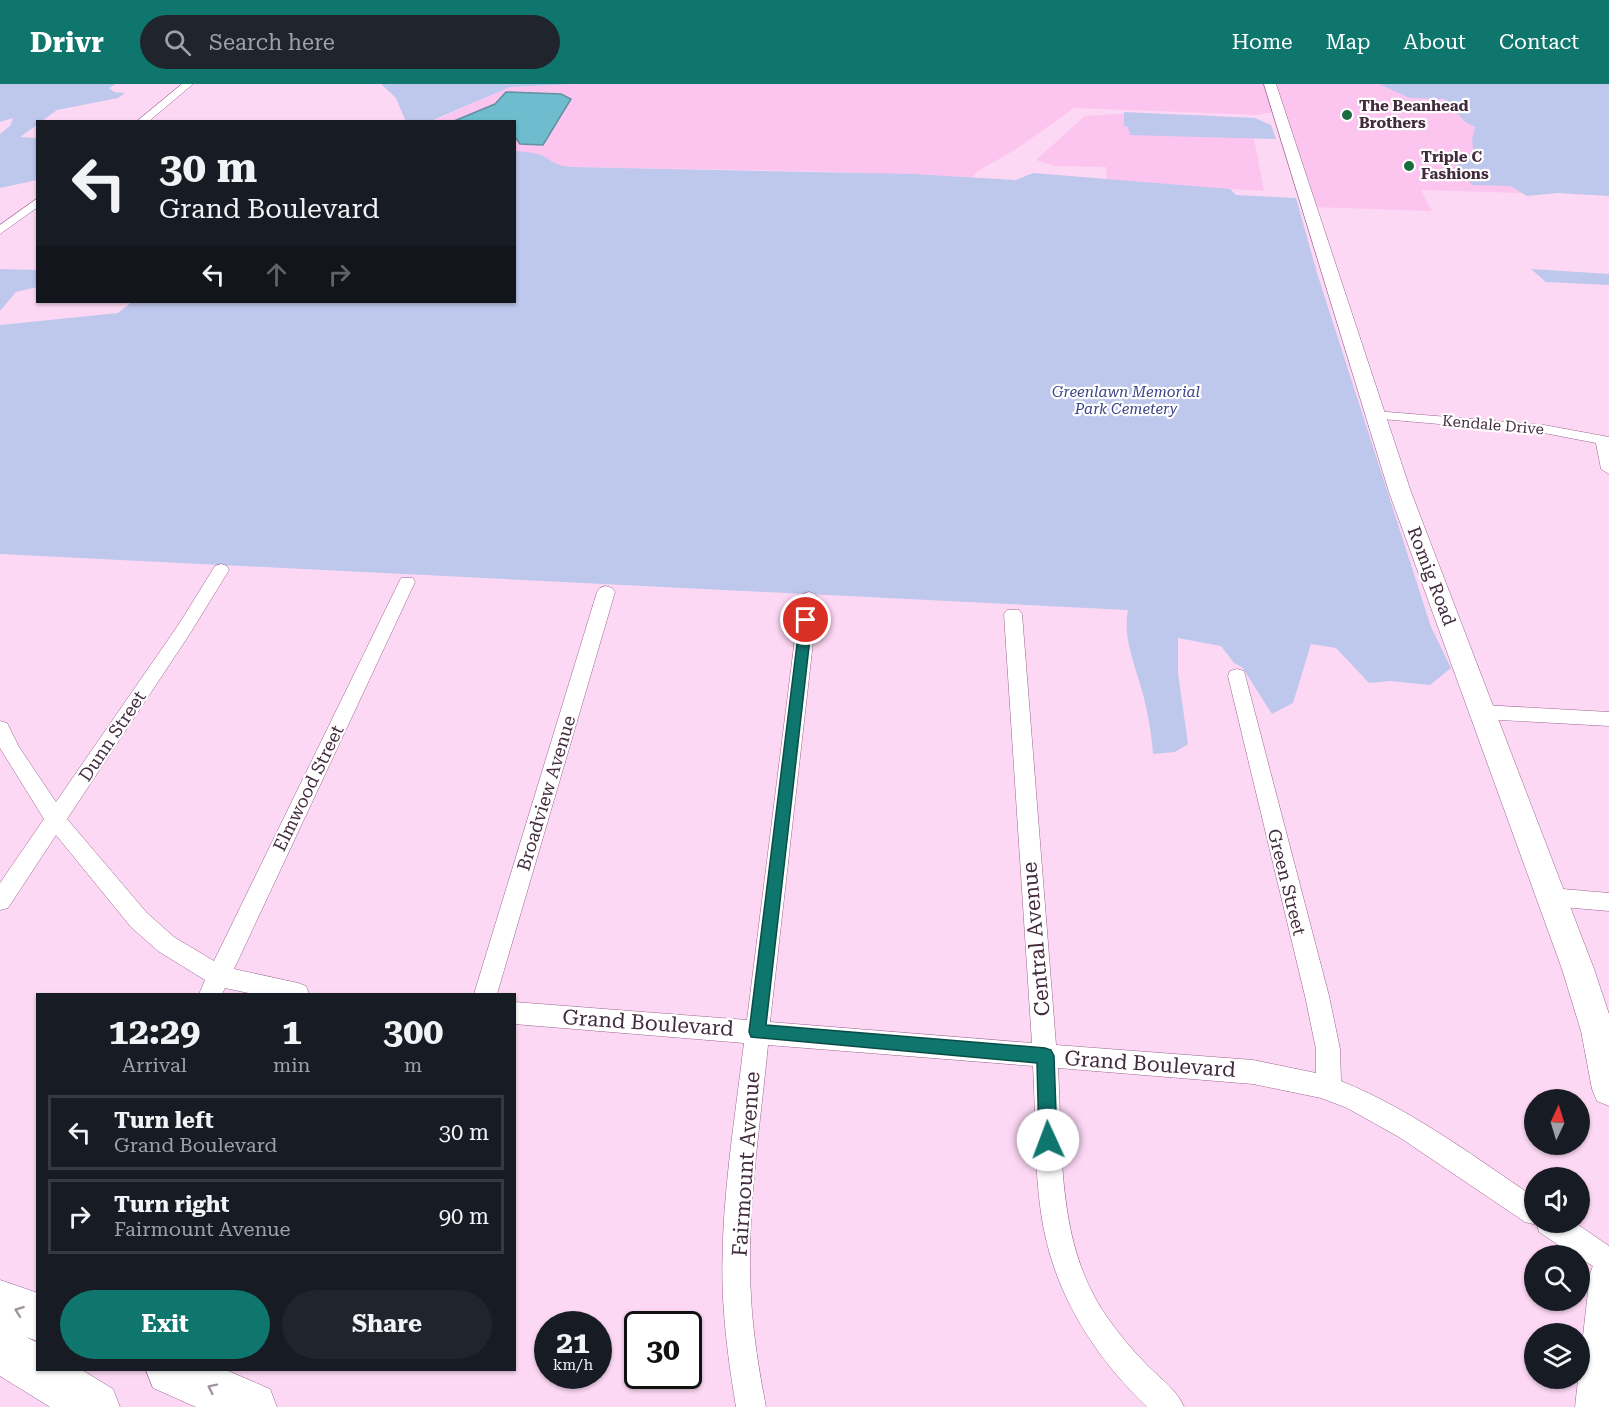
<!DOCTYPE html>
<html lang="en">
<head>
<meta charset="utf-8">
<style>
  :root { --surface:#171b24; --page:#20242c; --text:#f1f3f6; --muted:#9ea1a6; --line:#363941; --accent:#0f766e }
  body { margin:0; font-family:"Roboto Serif",serif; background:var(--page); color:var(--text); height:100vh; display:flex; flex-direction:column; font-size:22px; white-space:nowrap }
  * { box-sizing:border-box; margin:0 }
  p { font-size:20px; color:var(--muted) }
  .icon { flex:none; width:33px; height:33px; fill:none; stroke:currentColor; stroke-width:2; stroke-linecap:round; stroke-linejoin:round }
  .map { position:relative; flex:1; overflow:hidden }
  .details { position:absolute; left:36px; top:909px; width:480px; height:378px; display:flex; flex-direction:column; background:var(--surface); border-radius:0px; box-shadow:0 2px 4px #0004 }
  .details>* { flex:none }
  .banner { position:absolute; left:36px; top:36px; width:480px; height:183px; border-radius:0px; box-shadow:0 2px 4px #0004; background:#171b24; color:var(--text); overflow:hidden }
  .needle { width:39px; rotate:4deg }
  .buttons { position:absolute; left:1524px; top:1005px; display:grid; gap:12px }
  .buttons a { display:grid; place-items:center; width:66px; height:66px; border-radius:50%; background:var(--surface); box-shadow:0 2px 4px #0004; font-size:30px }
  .speed { position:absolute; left:534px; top:1227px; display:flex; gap:12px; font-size:30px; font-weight:700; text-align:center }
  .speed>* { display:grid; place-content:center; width:78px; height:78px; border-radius:50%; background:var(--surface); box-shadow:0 2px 4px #0004; line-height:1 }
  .speed small { font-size:15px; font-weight:400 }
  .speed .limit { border:3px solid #111; border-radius:9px; background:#fff; color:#111 }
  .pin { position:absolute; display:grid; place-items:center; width:51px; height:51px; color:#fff; margin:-26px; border:3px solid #fff; border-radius:50%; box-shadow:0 2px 6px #0007 }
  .me { position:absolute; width:66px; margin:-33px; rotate:358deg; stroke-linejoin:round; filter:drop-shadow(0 0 4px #0008) }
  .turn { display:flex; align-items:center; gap:21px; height:126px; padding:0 24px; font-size:27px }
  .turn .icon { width:78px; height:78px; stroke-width:2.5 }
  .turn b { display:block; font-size:42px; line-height:51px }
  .lanes { display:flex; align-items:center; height:57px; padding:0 24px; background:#0003; justify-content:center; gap:30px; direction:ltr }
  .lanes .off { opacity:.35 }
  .eta { display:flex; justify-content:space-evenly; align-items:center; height:102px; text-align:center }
  .eta b { font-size:36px; font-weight:700; line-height:42px }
  .cta { display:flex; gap:12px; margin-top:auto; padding:12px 24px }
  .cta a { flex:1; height:69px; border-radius:36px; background:var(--accent); color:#fff; font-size:24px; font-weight:700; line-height:69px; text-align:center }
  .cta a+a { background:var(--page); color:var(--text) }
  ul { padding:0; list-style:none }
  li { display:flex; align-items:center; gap:18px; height:75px; margin:0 12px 9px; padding:0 12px; border:3px solid var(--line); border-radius:0px }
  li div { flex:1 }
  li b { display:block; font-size:22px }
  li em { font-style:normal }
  header { display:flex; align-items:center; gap:36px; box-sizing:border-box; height:84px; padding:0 30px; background:var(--accent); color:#fff }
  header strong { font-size:28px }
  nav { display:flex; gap:33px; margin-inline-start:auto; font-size:21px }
  .search { width:420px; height:54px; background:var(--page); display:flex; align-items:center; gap:15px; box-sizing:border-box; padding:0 21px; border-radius:33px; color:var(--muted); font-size:22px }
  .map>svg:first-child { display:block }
  .built { fill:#fbc5ef }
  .green { fill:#bec7ec }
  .water { fill:#6ebccd; stroke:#6190a2; stroke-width:1.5 }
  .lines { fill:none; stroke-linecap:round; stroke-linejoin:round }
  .street-casing { stroke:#9b6590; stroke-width:1 }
  .secondary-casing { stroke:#9b6590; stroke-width:1 }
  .highway-casing { stroke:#9b6590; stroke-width:1 }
  .street { fill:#fff; fill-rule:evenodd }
  .secondary { fill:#fff; fill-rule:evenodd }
  .highway { fill:#fff; fill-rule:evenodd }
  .oneway { stroke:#a0959e }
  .route { fill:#0f766e; stroke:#0a4d48; stroke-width:1.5 }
  .poi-dot { fill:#196d3f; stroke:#fff; stroke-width:2 }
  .labels { text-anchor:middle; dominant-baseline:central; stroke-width:4.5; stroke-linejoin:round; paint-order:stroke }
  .far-poi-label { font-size:15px; font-weight:bold; fill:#422b3d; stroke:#fff; text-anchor:start }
  .far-park-label { font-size:15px; font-style:italic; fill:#394385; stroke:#fff }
  .far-street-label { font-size:15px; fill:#422b3d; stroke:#fff }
  .street-label { font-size:18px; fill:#422b3d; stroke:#fff }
  .near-street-label { font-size:21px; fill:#422b3d; stroke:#fff }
</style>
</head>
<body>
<header>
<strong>Drivr</strong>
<div class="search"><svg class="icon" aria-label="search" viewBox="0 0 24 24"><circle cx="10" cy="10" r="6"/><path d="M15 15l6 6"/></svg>Search here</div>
<nav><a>Home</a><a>Map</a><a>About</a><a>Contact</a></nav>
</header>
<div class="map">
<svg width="1609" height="1323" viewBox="0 0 1609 1323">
  <rect width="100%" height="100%" fill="#fdd8f4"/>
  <path class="built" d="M575,0h805l74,15 21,28 -3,13 50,53 -101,-3 11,21 -122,-4 -30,-94h-14l-8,2 -184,-7 -59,42 -37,21 -5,6 -163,-6 -238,-4 -19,-3 -9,-8 -9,-2 -20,-3 -1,-29h-83l79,-35z
    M1116,30l85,1 47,4 8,29 8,43 -157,-9 -1,-15 -51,-1 -19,-6 49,-44z"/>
  <path class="green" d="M0,0h116l-7,4 5,4 11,1 -7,5 -61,12 -15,11 -4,1 -1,3 -17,12 17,1v42l-37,8v-54l10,-8 3,-8 -13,4z
    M381,0h194l-65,3 -79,34 -25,1 -10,-24z
    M1379,0h230v112l-51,-3 -31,3 -16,-10 -39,-1 -20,-27 34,2 -12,-5 -2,-15 3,-13 -10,-5 -20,-23 -35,-1z
    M1124,28l131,6 16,7 5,14 -146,-4 -2,-8 -4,-1z
    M515,67c8,1 22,1 30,6 12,8 12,8 27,10l341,7 103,6 17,-7 197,16 6,6 60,3 21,75 114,354 20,41 -21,17 -40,-4 -21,2 -33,-35 -25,-4 -18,59 -21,11 -30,-47 -8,-4 -13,-17 -43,-8v35l10,71 -13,8 -22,2c-1,-19 -5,-38 -9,-56 -7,-29 -22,-58 -16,-88l-1128,-56v-229l118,-12 14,-11h382z
    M0,185l38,1 -1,17 -21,5 -16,19z
    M1531,185l78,5v11l-63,-3z"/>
  <path class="water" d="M506,8l55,2 10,5 -28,46 -23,-1 -5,-7 -1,-15 -60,-1 41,-17z"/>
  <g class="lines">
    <defs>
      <path id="street" d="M182,0h11l-45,38h-12z
        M38,114v9l-38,27v-9z
        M1375,327l169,14 65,12v37l-8,-5 -5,-26 -52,-10 -174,-15 -2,-3 2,-3z
        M221,480l6,2 2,4 -38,62 -124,187 80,94 27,24 40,24 185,-379 2,-4h12l2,4 -181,387 64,14 8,3 3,8h-56l-28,-6 -3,6h-23l6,-14 -47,-29 -27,-24 -75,-92 -48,73 -8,2v-27l44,-64 -44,-71v-27l7,2 12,24 37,55 123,-178 36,-58z
        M606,502l6,2 3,4 -118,402h-23l123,-402 3,-4z
        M809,508l6,2 3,4 -48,424 262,21 -28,-429 3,-4h12l3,4 34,431 197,15 63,13v-24l-11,-53 -77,-320 2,-5 7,-2 7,2 85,325 11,53 1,32c71,29 131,74 193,116v25h40l35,24v30l-29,-18v-2h-5l-36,-24 -2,-7 -12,-3 -126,-85 -52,-29 -26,-10 -68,-14 -195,-16c5,85 -2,176 49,249 12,17 26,34 41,49 13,13 29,24 36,41h-37c-55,-53 -95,-117 -106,-194 -7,-48 -5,-98 -8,-147l-265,-21c-8,83 -22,168 -17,252 2,37 8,74 15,110h-30c-6,-36 -11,-72 -13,-109 -4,-85 11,-171 21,-255l-230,-19v-22l233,18 53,-422 3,-4z
        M1483,621l126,7v14l-126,-7 -7,-2 -2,-5 2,-5z
        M1551,804l58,5v18l-58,-5 -8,-2 -3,-7 3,-7z"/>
      <path id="secondary" d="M1264,0h12l135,408 183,477 15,45v92l-12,-5 -5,-12 -11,-58 -19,-62 -173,-477z
        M1609,1171v152h-34l15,-133 5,-14z"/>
      <path id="highway" d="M0,1196l38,13v48l-12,-4 12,6v27h44l31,19 7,18h-70l-50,-31z
        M146,1286h80l44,19 7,18h-81l-43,-19z"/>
    </defs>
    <use href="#street" class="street-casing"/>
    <use href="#secondary" class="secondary-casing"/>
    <use href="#highway" class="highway-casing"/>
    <use href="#street" class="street"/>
    <use href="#secondary" class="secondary"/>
    <use href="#highway" class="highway"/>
  </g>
  <defs><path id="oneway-chevron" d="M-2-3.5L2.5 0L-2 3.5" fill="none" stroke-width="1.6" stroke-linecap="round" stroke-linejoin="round" transform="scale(1.5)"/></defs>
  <g class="oneway">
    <use href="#oneway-chevron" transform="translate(19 1227) rotate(-160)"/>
    <use href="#oneway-chevron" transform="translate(212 1304) rotate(-154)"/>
  </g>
  <path class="route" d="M806,532l6,4 -46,405 279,23 6,2 3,6 3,84 -3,7 -6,2 -6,-2 -3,-7 -2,-77 -286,-26 -2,-5 51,-412z"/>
  <g class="poi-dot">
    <circle cx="1347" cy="31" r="6"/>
    <circle cx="1409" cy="82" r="6"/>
  </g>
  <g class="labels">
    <g class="far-poi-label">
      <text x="1359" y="22">The Beanhead<tspan x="1359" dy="17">Brothers</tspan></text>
      <text x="1421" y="73">Triple C<tspan x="1421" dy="17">Fashions</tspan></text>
    </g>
    <g class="far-park-label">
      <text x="1126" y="308">Greenlawn Memorial<tspan x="1126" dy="17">Park Cemetery</tspan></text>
    </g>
    <g class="far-street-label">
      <text transform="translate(1493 341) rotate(5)">Kendale Drive</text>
    </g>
    <g class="street-label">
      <text transform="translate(1432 492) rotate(69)">Romig Road</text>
      <text transform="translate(112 652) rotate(-56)">Dunn Street</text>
      <text transform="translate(308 704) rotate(-64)">Elmwood Street</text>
      <text transform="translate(546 709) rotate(-73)">Broadview Avenue</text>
      <text transform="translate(1287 798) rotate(76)">Green Street</text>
    </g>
    <g class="near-street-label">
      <text transform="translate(1036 855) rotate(-95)">Central Avenue</text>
      <text transform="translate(648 939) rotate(4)">Grand Boulevard</text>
      <text transform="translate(1150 980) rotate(4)">Grand Boulevard</text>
      <text transform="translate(746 1080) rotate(-86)">Fairmount Avenue</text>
    </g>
  </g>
</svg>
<div class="buttons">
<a><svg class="needle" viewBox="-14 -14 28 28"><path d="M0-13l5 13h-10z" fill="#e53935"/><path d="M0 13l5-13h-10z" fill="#9ea1a6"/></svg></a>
<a><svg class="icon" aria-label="sound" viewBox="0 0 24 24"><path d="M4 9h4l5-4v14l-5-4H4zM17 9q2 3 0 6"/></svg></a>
<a><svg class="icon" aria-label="search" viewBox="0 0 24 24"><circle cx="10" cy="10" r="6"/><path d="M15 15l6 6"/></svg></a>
<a><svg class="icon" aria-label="layers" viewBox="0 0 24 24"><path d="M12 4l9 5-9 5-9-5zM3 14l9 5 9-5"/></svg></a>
</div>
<div class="speed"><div>21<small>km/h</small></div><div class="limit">30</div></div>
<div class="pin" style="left:806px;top:536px;background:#d93025"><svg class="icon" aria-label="arrive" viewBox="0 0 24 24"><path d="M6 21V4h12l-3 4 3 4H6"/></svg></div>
<svg class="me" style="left:1048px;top:1056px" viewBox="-20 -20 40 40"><circle r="19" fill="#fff"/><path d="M0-13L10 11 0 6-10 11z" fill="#0f766e"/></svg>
<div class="banner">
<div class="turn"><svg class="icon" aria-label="left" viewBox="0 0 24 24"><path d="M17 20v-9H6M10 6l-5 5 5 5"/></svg><div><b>30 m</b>Grand Boulevard</div></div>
<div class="lanes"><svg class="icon" aria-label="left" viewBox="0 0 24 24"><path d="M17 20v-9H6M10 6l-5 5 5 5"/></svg><svg class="icon off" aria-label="ahead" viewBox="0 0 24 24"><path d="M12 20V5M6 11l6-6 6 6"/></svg><svg class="icon off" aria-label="right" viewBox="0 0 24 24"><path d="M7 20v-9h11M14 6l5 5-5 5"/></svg></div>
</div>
<section class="details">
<div class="eta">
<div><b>12:29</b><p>Arrival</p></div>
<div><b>1</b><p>min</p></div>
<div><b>300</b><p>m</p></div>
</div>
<ul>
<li><svg class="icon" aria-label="left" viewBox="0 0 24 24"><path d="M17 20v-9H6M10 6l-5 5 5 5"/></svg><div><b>Turn left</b><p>Grand Boulevard</p></div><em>30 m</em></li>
<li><svg class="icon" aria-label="right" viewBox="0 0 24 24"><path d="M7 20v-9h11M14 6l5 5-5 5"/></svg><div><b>Turn right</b><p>Fairmount Avenue</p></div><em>90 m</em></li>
</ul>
<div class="cta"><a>Exit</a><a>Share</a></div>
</section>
</div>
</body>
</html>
